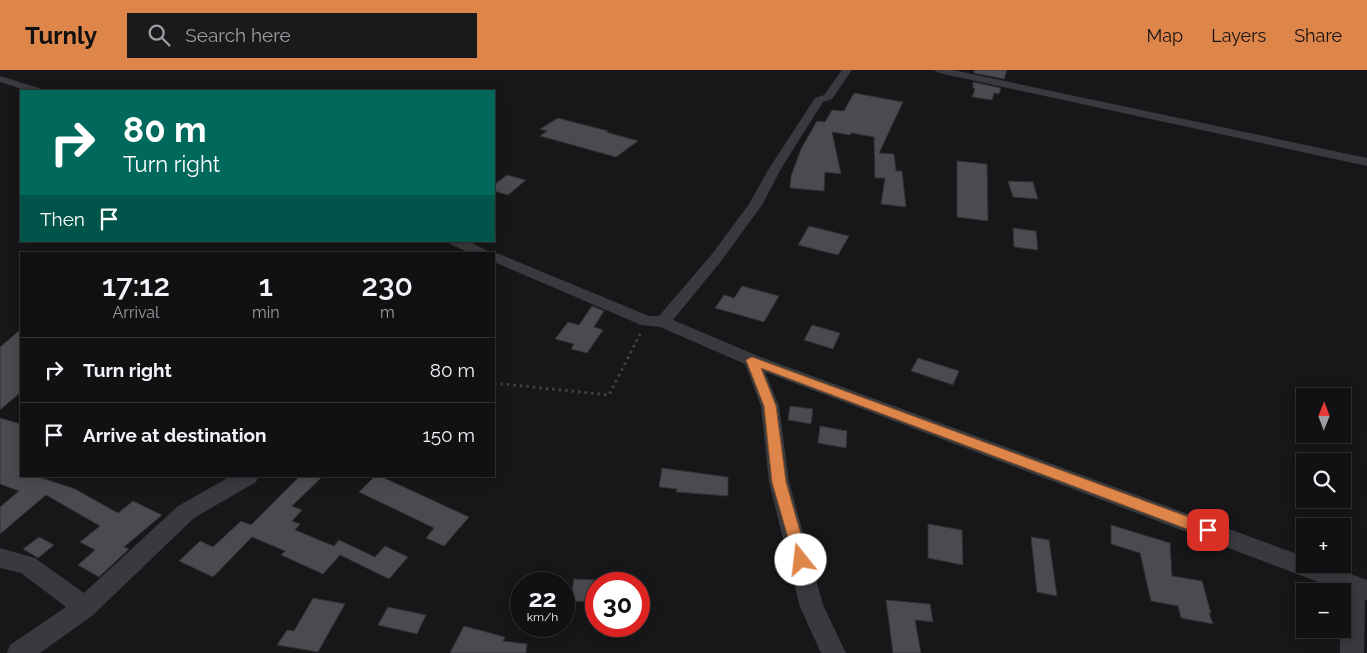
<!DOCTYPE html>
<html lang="en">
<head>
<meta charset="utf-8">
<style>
  :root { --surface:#111113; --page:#1a1a1c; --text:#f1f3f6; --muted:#9c9da0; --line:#303133; --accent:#de854a }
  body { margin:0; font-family:Raleway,sans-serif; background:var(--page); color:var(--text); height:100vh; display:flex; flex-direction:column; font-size:19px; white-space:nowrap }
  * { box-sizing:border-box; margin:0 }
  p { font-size:16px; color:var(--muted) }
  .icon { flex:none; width:28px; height:28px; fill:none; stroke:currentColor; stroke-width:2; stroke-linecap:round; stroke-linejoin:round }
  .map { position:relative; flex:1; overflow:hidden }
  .details { position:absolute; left:20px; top:182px; width:475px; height:225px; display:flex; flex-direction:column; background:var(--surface); border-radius:0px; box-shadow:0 2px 12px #0003,0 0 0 1px var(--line) }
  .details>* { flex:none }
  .hud { position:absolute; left:20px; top:20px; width:475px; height:152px; border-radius:0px; box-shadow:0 2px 12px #0003,0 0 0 1px var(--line); background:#00695c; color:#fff; overflow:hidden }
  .needle { width:32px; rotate:1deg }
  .buttons { position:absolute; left:1296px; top:318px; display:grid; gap:10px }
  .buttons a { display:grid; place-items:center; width:55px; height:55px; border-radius:0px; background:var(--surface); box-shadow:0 2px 12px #0003,0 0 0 1px var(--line); font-size:25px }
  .speed { position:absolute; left:510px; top:502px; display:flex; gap:10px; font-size:25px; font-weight:700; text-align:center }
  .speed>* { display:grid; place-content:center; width:65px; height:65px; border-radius:50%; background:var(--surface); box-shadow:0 2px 12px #0003,0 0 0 1px var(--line); line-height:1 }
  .speed small { font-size:12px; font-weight:400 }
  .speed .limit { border:8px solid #d22; background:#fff; color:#111 }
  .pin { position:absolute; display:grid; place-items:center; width:42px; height:42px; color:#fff; margin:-21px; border-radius:10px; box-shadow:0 2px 8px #0006 }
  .me { position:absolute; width:55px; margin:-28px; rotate:344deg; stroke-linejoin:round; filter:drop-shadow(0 0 4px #0008) }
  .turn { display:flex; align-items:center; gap:18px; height:105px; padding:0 20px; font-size:22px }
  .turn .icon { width:65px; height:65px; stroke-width:2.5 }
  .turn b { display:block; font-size:35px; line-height:42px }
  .then { display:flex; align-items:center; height:48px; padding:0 20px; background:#0003; gap:10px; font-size:19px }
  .eta { display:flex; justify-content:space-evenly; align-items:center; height:85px; text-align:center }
  .eta b { font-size:30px; font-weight:600; line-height:35px }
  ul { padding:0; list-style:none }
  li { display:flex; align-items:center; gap:15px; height:65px; padding:0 20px; border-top:1px solid var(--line) }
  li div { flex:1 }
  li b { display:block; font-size:19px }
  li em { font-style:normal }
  header { display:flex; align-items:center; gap:30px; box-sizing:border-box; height:70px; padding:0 25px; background:var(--accent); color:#111 }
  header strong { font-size:24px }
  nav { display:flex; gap:28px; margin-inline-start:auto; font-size:18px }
  .search { width:350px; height:45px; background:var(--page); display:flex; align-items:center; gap:12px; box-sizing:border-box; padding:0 18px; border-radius:0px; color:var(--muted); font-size:19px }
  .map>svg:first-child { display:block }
  .building { fill:#494b4e; stroke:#313234 }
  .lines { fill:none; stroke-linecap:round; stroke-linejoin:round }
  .path { stroke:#3f4244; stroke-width:3; stroke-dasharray:2.5 4; stroke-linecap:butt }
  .street { fill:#383a3d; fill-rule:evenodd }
  .route { fill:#de854a; stroke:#905630 }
</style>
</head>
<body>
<header>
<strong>Turnly</strong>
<div class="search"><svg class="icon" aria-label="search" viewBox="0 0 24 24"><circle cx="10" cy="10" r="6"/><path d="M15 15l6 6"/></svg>Search here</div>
<nav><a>Map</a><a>Layers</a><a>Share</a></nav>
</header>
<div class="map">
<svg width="1367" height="583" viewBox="0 0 1367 583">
  <rect width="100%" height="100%" fill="#171719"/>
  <path class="building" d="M974,0h33l-3,9 -30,-6z
    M973,12l28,6 -2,6 -5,-1 -2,7 -20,-3 3,-8 -2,-1z
    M854,23l49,9 -24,51 15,1 2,17h6l4,36 -25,-3 4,-26h-10l-1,-41 -23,-4 -1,2 -18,-3 9,42 -16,-2 -1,19 -34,-3 1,-12 10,-27 16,-28 8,1 7,-12 12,1z
    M558,48l50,13 -2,1 32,9 -22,16 -76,-21 7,-5 -7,-2z
    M957,91l30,3 1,57 -31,-4z
    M507,105l19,5 -18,15 -14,-4v-6z
    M1008,111l25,1 5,17 -25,-2z
    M809,156l40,10 -11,19 -40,-10z
    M1013,158l23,3 2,19 -24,-3z
    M742,216l37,10 -15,26 -49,-14 9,-13 10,3z
    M592,236l12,5 -10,16 9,3 -16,23 -16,-4 3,-5 -19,-5 13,-17 11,3z
    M812,255l28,8 -7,16 -29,-9z
    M21,259v63l-21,18v-63z
    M918,288l41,13 -6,14 -42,-14z
    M790,336l23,3 -2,15 -23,-4z
    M0,348l21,6v52h15l39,13 43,24 15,-12 29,14 -38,32 5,2 -30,28 -21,-12 17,-15 -15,-8 20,-16 -54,-31 -46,39v-27l19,-16 -19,-7z
    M820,356l27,5 -1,17 -28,-5z
    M662,398l66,9v19l-52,-4 1,-3 -18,-2z
    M300,406h23l-31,30 10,4 -10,11 8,3 -5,6 39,16 5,-6 36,17 10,-11 23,11 -19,22 -49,-24 -17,19 -42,-19 4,-4 -33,-14 -39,40 -34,-16 21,-20 13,6 28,-26 10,4z
    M375,406h5l89,41 -25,29 -18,-8 8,-10 -75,-36z
    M928,454l34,6 1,35 -35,-7z
    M1111,455l59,18 2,33 30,5 9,32h-2l4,11 -32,-6 -3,-12 -27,-5 -11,-48 -29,-9z
    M39,467l15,8 -16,13 -15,-9z
    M1031,467l18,3 8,56 -20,-4z
    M574,509l23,1 -3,22 -24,-1z
    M313,528l32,6 -27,48 -41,-7 10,-15 7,1z
    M886,530l44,4 3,18 -18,-2 6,33h-28z
    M388,537l38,8 -9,19 -39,-9z
    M464,556l41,11 -2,4 24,3 -1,9h-76z"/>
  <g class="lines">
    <path class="path" d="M494,313l115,12 31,-61"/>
    <path class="street" d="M842,0h10l-20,29 -9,3 -41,65 -20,38 -40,55 -49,60 85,36 547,201v7h19l43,16v20h-2l-1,53h-24v-24h2v-38l-577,-219 14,34 10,76 34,123 23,48h-25l-21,-46 -31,-125 -8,-76 -16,-42 -85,-37 -19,-2 -147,-63v-8h-22l-22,-10 -2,-3h20l24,12 7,1 150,62h10l53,-62 37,-50 21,-37 45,-69 9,-3z
      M934,0h19l414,88v8l-428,-93z
      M0,6l42,13 1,2h-15l-28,-9z
      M231,406h28l-3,6 -62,36 -101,97 -53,38h-33l3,-8 56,-38 -45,-34 -21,-5v-20l35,10 49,35 94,-87z"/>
  </g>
  <path class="route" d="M752,287l461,169 2,4 -2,5 -5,1 -5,-1 -442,-167 15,38 10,76 22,78 -2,5 -5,1 -5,-1 -24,-83 -8,-76 -18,-46z"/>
</svg>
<div class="buttons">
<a><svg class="needle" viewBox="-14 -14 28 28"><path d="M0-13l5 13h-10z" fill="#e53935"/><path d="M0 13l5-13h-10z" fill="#9c9da0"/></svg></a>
<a><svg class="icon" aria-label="search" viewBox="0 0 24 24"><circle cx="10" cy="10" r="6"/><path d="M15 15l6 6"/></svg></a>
<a>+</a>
<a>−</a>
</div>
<div class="speed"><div>22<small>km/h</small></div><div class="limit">30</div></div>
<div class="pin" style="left:1208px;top:460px;background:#d93025"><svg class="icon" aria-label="arrive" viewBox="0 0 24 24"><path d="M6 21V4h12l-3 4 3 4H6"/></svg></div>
<svg class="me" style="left:801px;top:490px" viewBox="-20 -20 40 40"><circle r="19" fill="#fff"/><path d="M0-13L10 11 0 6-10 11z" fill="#de854a"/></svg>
<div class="hud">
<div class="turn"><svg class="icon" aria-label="right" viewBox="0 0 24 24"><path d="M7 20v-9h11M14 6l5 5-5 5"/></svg><div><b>80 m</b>Turn right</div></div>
<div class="then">Then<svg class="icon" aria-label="arrive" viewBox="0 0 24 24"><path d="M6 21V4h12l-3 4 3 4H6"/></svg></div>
</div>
<section class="details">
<div class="eta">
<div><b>17:12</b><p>Arrival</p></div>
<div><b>1</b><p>min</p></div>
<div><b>230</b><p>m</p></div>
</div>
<ul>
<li><svg class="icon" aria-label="right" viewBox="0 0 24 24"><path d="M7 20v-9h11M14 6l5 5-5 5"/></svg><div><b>Turn right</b></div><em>80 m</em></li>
<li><svg class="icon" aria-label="arrive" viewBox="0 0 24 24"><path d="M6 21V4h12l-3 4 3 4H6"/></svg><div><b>Arrive at destination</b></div><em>150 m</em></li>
</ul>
</section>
</div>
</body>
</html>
